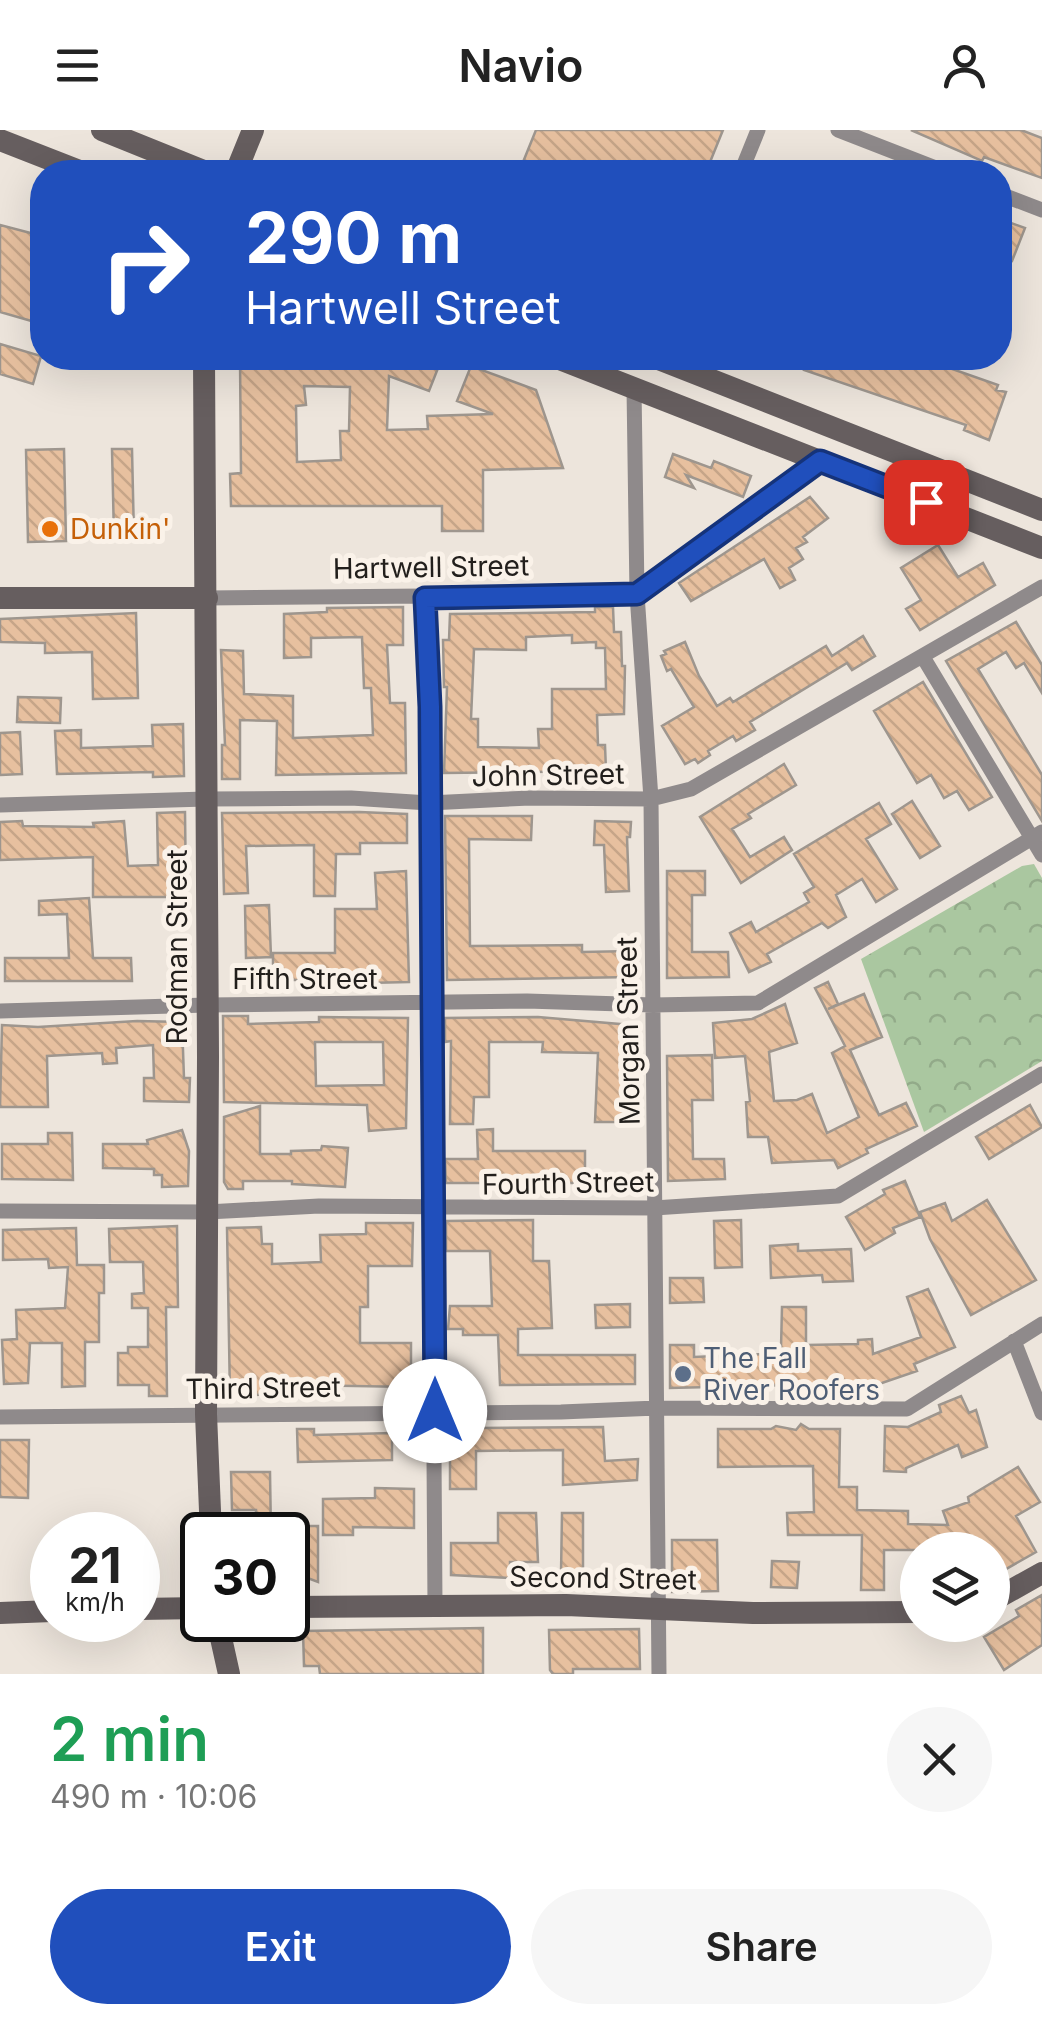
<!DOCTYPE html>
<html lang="en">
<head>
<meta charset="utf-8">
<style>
  :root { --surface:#fff; --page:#f6f6f6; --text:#222; --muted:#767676; --accent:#204fbc }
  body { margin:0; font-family:Inter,sans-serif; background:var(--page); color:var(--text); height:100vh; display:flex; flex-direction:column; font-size:38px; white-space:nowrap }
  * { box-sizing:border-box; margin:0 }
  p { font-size:32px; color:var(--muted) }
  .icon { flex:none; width:55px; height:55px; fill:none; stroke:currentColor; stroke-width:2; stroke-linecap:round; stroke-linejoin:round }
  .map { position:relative; height:1544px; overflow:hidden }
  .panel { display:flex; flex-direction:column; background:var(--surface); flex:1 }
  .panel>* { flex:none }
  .top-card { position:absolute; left:30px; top:30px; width:982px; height:210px; border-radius:40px; box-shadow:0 10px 40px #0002; background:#204fbc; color:#fff; overflow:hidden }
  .fabs { position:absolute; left:900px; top:1402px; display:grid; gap:20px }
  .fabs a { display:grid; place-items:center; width:110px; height:110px; border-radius:50%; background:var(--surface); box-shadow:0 10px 40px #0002; font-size:50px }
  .speed { position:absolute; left:30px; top:1382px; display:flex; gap:20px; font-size:50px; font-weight:700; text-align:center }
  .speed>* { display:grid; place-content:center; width:130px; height:130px; border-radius:50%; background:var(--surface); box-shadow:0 10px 40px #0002; line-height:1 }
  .speed small { font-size:25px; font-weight:400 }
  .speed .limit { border:5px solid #111; border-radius:15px; background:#fff; color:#111 }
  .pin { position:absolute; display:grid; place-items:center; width:85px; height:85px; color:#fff; margin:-42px; border-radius:20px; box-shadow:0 5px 15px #0006 }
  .me { position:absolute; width:110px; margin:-55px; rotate:0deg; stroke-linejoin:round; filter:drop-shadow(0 0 8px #0008) }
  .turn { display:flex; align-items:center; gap:35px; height:210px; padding:0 50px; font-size:45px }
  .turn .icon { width:130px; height:130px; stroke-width:2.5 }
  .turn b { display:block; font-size:70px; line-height:85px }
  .round { display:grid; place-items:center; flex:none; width:105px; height:105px; border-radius:52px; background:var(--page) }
  .summary { display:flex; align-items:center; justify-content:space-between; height:170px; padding:0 50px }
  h1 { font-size:60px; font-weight:600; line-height:75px; color:#1e9e55 }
  .button { display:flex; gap:20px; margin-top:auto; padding:20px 50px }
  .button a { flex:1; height:115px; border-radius:60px; background:var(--accent); color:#fff; font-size:40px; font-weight:600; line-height:115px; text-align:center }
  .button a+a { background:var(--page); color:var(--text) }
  header { display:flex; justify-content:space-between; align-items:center; height:130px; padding:0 50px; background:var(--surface); font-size:45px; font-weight:600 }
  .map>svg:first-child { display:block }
  .park { fill:url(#park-crowns) }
  .building { fill:url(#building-back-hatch); stroke:#9e968e; stroke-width:2.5; fill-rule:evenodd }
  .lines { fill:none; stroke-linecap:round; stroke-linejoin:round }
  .street { stroke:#8f8a8b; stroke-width:15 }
  .secondary { stroke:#665e5f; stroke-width:22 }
  .route-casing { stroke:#15337a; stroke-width:25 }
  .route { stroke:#204fbc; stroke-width:18 }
  .food-dot { fill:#e8710a; stroke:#faf2e9; stroke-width:4 }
  .service-dot { fill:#5c6f8a; stroke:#faf2e9; stroke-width:4 }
  .labels { text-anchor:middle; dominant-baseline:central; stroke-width:10; stroke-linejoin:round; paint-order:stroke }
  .food-label { font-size:28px; fill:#c56008; stroke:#faf2e9; text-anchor:start }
  .street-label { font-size:28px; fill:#221f1c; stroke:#faf2e9 }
  .service-label { font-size:28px; fill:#4e5e75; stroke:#faf2e9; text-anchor:start }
</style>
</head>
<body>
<header><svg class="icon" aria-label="menu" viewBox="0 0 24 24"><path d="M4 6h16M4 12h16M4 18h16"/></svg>Navio<svg class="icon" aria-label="person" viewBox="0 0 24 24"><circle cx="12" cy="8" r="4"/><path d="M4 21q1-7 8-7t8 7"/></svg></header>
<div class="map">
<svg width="1042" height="1544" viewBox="0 0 1042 1544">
  <defs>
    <pattern id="park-crowns" width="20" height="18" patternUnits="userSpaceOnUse" patternTransform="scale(2.5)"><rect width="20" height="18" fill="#aac7a0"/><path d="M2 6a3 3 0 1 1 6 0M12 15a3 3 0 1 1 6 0" fill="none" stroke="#92aa89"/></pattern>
    <pattern id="building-back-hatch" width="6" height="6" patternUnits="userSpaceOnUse" patternTransform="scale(2.5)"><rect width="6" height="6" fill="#e7c09f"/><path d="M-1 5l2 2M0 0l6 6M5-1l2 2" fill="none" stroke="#c6a588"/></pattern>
  </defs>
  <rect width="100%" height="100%" fill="#ede5dc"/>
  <path class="park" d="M1034,734l8,14v183l-118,71 -63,-173 161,-93z"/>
  <path class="building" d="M536,0h187l-17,42h-187z
    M911,0h110l21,8v40l-58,-21 -2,4z
    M1000,89l25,9 -13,33 -12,-4z
    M0,95l42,11v88l-42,-12z
    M0,214l41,12 -8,28 -33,-10z
    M240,228h202l-13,33 -40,-15 -2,54 41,-1 -1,-13 66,-2 -36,-13 14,-35 65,24 27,78 -80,2v61h-41v-25h-211l-1,-32 11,-1zM304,256l46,1 -1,44h-9l1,29 -44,2 -1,-56 10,-1z
    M808,228h113l77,27 -2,5 10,2 -17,48 -25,-10 2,-5 -162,-55z
    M64,319l2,92 -38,1 -2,-92z
    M112,319h20l2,88 -20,1z
    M673,324l38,14 3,-7 37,15 -8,21 -57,-22 8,13 -29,-11z
    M810,367l18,21 -25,19 4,5 -11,6 7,11 -14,9 6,12 -15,8 -16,-29 -73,42 -12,-18z
    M938,415l20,32 25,-14 12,22 -75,45 -14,-21 15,-9 -20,-32z
    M403,477v38h-16l3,58h15l1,70 -130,2 1,-54 -37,-1v59h-18v-34h3l-4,-95 22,1 1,43 49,2v42l80,-3 -2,-47h-7l-2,-51 -51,1v19l-27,1v-44l43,-2v-4z
    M595,477h18l1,25h7l1,34h3l-1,48 -27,1 1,30h7l1,26 -162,2 3,-86h-3l-1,-47h6l1,-26 145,-2zM572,505v8l24,-1v6h9l1,41h-54v40h-14l1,19 -61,-1v-28h-7l3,-70 52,1v-13z
    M136,483l2,85 -45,1 -1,-47 -47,1v-10l-45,-1v-23z
    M1016,492l26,43v28l-18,-30 -8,5 -10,-16 -28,17 64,106v46l-96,-160z
    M863,506l12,20 -23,14 -5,-7 -97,59 5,8 -19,11 -3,-5 -25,15 2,4 -12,8 -3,-4 -10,5 -23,-38 32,-19 -23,-38 -4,2 -6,-15 5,-2 -2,-3 21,-9 14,34 18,30 13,-8 3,4 93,-56 6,10z
    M923,552l69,115 -23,13 -12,-19 -13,7 -13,-23 -14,8 -43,-72z
    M18,567l43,1 -1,25 -43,-1z
    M183,594l1,52 -31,1v-5l-96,2 -2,-43 26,-1v18l72,-2 -1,-21z
    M20,602l2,42 -22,1v-42z
    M784,634l12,21 -48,29 3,4 -19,11 18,28 34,-20 8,13 -51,33 -41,-66z
    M912,671l28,45 -20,12 -28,-44z
    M879,673l12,21 -25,15 31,50 -21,13 -14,-23 -26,16 10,22 -18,11 -6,-5 -55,31 4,8 -22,10 -19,-39 21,-11 5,10 53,-30 -5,-9 10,-6 -20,-33z
    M185,682l1,81h-15v4h-78v-40l-93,3v-38l22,-1 1,5 71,1 -1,-4 31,-2 4,45 30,-1 -1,-52z
    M359,682l48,2v29h-47v11h-24l-1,42h-21v-51l-68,1 2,47 -24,1 -2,-81z
    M445,686h87l-1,24 -62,-1 1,107 112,-1v7l50,-1 1,26 -186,3z
    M595,691l36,1 -1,15h-3l2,54 -23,1 -2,-47h-10z
    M406,741l3,111 -42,1v-7l-20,1v-5l-31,1v7h-43v-27h62v-44h42l-2,-36z
    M667,741h38v24h-13v57h36l1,25 -62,1z
    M89,768l4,60h38l1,23h-127v-23h64l-2,-44 -28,1v-14z
    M269,775l2,52 -25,1 -1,-52z
    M828,852l10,22 -10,5 36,-15 18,43 -32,13 29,65 27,-12 11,23 -51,23 2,4 -30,15 -4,-8 -62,3 -4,-26h-20l-2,-35 4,-1 -5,-45 -30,2 -2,-35 39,-4 33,-15 12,39 -28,9 5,49 23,-1 15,-6 15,39 32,-16 -27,-64 13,-7 -30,-58z
    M223,886h25v8l71,-2v-5l89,1 -2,110 -37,3 -2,-26 -143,-3zM315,912h68l1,43 -68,1z
    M538,887l93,8 -2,97h-34l3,-69 -56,-1 1,-10h-54v55h-15l-1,27h-23l1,-83 -6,1v-24z
    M137,891l45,1 2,56h6l-1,24 -45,-1v-23h10l-1,-33 -37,3 1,15 -14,1 -1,-11 -55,3 1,51h-48l2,-82 36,2z
    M712,925l1,45h-21l1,59h31l1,20 -57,2 -1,-125z
    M1030,975l12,22 -53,32 -13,-22z
    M260,976v48h31v-3l30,-1 1,-4 26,2 -3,39 -53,-3v-3h-49v8h-15l-4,-7v-65z
    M493,999v22h92v32h-139l-1,-24h33l-1,-29z
    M182,1000l7,21 -1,35 -26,1v-12h-8v-6l-51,-1v-24h45l-1,-4z
    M48,1003h24l1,47 -71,-1v-35h46z
    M905,1051l15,36 -27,11 2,5 -30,17 -19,-33 39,-23 -2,-4z
    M987,1070l49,80 -65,35 -41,-76 -10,-27 25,-9 7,18z
    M533,1090v41h16l3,67 -34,1v26h117v29l-135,1 -2,-50h-35v-6h-15l2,-23h42l-2,-55h-44v-30z
    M741,1090l1,47 -27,1 -1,-47z
    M366,1093h47l-1,43h-44v41h-8v36h51v44l-114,-2 1,8 -68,3 -3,-168 34,-1 1,17h10v20l49,-2 -1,-27 46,-1z
    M177,1096l1,81h-12l1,89h-18v-11h-31v-32h10v-6h20v-39h-16v-14l12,-1 -1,-31h-33l-1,-33z
    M76,1098l1,37h27v28h-5v49h-14v44l-23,1v-44h-32l-2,40 -24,1 -2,-44 15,-1 -1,-29 49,-2 3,-41 -19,1 -1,-9 -45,1v-30z
    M798,1114v7l53,-2 2,32 -30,1 -1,-7 -51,3 -1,-32z
    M670,1148h33l1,24 -34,1z
    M928,1159l27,58 -41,17 3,7 -35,12 -212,5v-43h24v12l71,-3v-6h16l1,-41h24v38l52,-1v-4l14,-1 1,15 48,-17 -14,-40z
    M630,1174v23l-34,1 -1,-23z
    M961,1266l8,17 7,-3 11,37 -25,10 -4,-12 -52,23v4l-22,-1 1,-45 23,1 33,-15 -2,-7z
    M801,1294l8,5h31l-1,58h18v23l51,1v13l40,1 -5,-14 26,-9 -1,-5 50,-30 22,35 -24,14 20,36 -44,25v-27h-108v40h-23l1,-55h-74l-1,-22 27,-1 -1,-46 -95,1v-38h53l5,-3 20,4z
    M450,1295h26v3l127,-1 2,34 33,-2 -1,21 -74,5v-35l-87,1v38h-26z
    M297,1299h17v6l78,-2v27l-94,2z
    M0,1310h29l-1,58 -28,-1z
    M231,1342h39l1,63h-15v-25h-24z
    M375,1358l39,1v39l-61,-1v8h-30v-36l52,-1z
    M498,1383h38l2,49h-28v16l-59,-3v-32h47z
    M562,1383h21v61h-22z
    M288,1396h30v56l-21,-8 -9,8z
    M672,1410h45l1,51 -46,1z
    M772,1431l27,1 -2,26 -26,-1z
    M1042,1465v50l-38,25 -20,-33 35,-21 -3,-6z
    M483,1498v46h-163l-1,-8h-15l-1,-35z
    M639,1499l1,40h-67v5h-20l-3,-4 -1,-40z"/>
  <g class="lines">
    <path class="street" d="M838,0l108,42
      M741,42l17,-42
      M1000,64l42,16
      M634,258l3,206 14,205 8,875
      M207,468l430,-4 183,-133
      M425,468l4,109 6,898
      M923,527l119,198
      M0,675l206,-6 145,-1 78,5 101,-5 121,1 40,-10 351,-202
      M0,881l207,-6 320,-4 126,4 105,-2 284,-171
      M0,1081l207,1 112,-6 335,2 184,-12 204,-122
      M1014,1211l28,72
      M0,1287l561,-5 96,-4 250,1 135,-85"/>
    <path class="secondary" d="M102,0l104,42
      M0,10l82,32
      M236,42l17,-42
      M204,228l4,699 -2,357 5,121
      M557,228l485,190
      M656,228l386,152
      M0,468h207
      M992,1471l50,-28
      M288,1477l278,-2 187,8 165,-1
      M138,1479l64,-1
      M0,1483l52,-2
      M217,1490l12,54"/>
  </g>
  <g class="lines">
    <defs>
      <path id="route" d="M435,1281l-5,-704 -5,-109 212,-4 183,-133 106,41"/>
    </defs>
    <use href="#route" class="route-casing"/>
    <use href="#route" class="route"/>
  </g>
  <circle class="food-dot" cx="50" cy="399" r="10"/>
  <circle class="service-dot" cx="683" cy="1244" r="10"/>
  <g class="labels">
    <g class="food-label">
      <text x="70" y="399">Dunkin'</text>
    </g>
    <g class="street-label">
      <text transform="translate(431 437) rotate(-1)">Hartwell Street</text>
      <text transform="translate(548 645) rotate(-1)">John Street</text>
      <text transform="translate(177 817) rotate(-90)">Rodman Street</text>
      <text x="305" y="849">Fifth Street</text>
      <text transform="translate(628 901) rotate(-91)">Morgan Street</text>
      <text transform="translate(568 1053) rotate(-1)">Fourth Street</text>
      <text transform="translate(263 1258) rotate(-1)">Third Street</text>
      <text transform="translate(603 1448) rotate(1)">Second Street</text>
    </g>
    <g class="service-label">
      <text x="703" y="1228">The Fall<tspan x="703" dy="32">River Roofers</tspan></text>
    </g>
  </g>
</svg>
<div class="fabs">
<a><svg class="icon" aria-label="layers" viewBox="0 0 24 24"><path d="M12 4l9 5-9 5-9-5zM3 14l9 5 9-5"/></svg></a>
</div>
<div class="speed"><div>21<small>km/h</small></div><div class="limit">30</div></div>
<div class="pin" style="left:926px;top:372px;background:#d93025"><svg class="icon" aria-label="arrive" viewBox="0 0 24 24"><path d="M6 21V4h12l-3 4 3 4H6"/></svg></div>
<svg class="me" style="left:435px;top:1281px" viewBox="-20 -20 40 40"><circle r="19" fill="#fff"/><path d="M0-13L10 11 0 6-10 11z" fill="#204fbc"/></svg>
<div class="top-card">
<div class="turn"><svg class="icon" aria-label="right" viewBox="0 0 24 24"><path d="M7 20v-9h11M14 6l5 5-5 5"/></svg><div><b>290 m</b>Hartwell Street</div></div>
</div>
</div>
<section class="panel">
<div class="summary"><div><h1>2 min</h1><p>490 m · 10:06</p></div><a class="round"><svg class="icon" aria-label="close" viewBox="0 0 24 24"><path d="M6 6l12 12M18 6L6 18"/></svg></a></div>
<div class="button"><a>Exit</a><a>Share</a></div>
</section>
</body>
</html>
